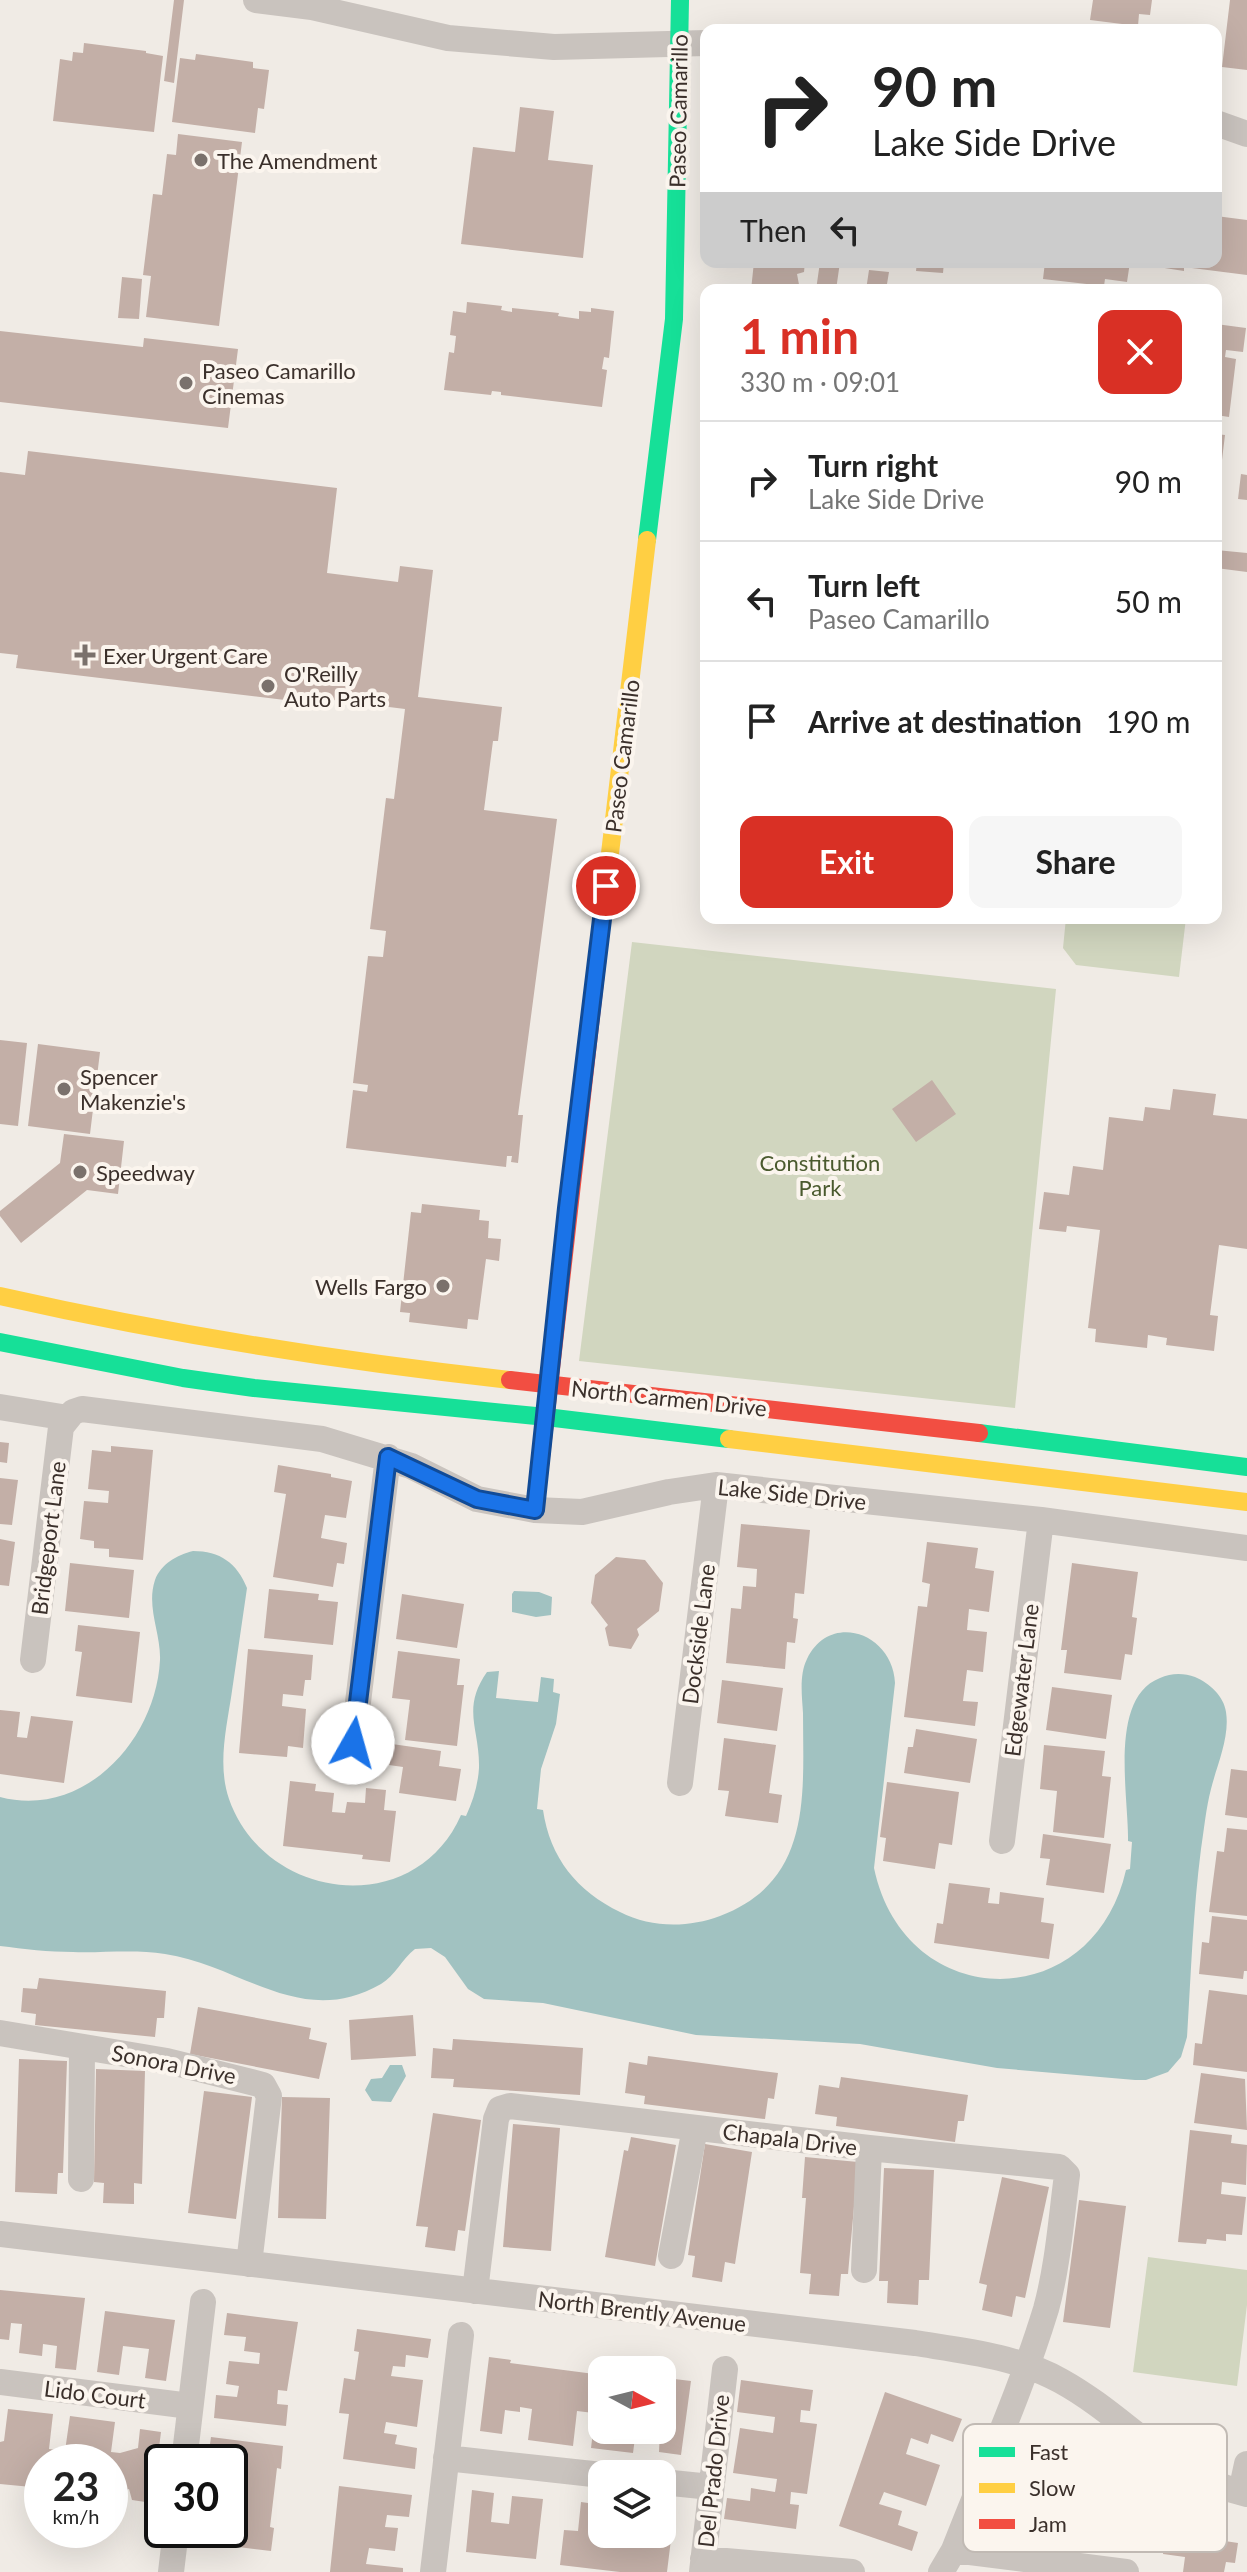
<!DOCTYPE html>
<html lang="en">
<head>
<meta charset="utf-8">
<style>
  :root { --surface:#fff; --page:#f6f6f6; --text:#222; --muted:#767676; --line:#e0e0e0; --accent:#d93025 }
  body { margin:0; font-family:Lato,sans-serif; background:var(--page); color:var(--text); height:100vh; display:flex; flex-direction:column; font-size:30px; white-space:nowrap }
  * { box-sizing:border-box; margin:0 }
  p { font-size:26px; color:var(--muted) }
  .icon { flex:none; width:44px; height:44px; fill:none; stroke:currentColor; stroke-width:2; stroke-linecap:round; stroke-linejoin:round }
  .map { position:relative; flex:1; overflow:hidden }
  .panel { position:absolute; left:700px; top:284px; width:522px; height:640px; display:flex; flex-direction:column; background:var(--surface); border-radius:16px; box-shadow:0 8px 32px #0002 }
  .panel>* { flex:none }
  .hud { position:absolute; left:700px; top:24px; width:522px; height:244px; border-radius:16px; box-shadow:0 8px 32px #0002; background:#fff; color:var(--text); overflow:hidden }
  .needle { width:52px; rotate:97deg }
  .tools { position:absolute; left:588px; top:2356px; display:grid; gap:16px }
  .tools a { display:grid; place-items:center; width:88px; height:88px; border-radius:16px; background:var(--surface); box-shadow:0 8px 32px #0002; font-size:40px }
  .speed { position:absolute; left:24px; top:2444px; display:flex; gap:16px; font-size:40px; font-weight:700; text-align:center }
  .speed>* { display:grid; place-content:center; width:104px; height:104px; border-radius:50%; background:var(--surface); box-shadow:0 8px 32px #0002; line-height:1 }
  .speed small { font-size:20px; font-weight:400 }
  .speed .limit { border:4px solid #111; border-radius:12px; background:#fff; color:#111 }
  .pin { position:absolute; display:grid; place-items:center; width:68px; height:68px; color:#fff; margin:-34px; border:4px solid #fff; border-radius:50%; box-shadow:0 2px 8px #0007 }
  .me { position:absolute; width:88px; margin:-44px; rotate:7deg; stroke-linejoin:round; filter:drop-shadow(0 0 6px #0008) }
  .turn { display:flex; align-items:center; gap:28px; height:168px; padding:0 40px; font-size:36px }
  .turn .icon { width:104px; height:104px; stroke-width:2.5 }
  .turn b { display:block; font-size:56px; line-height:68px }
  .then { display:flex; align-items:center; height:76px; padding:0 40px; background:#0003; gap:16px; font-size:30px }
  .round { display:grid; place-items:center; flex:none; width:84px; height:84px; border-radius:16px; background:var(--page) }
  .headline { display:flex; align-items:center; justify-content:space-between; height:136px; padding:0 40px }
  h1 { font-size:48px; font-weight:700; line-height:60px; color:var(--accent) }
  .action { display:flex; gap:16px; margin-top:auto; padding:16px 40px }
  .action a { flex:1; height:92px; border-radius:16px; background:var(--accent); color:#fff; font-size:32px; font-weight:700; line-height:92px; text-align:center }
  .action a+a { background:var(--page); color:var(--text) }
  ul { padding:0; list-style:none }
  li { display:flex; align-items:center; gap:24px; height:120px; padding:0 40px; border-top:2px solid var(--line) }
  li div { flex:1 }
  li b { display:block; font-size:30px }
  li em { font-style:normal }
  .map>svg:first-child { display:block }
  .green { fill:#d1d6bf }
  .water { fill:#a1c2c1 }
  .building { fill:#c3afa7 }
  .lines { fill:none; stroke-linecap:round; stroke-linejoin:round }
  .street { stroke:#c9c3be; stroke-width:26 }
  .fast { stroke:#16e098; stroke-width:18 }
  .slow { stroke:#ffcf43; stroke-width:18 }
  .jam { stroke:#f24e42; stroke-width:18 }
  .route-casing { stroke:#114b97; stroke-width:20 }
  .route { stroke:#1a73e8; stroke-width:14 }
  .poi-dot { fill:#7a716c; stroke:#fbf5ee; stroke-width:3 }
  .labels { text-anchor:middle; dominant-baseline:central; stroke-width:8; stroke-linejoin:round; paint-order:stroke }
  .street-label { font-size:22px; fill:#3b302b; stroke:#fbf5ee }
  .poi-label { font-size:22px; fill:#3b302b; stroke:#fbf5ee; text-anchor:start }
  .park-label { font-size:22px; fill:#4a5a2e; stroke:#fbf5ee }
  .key { fill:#fbf5ee; stroke:#c1bab4; stroke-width:2 }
  .key-label { font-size:22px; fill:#3b302b }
</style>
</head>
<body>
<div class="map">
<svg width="1247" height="2572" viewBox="0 0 1247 2572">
  <rect width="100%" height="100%" fill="#f0ebe5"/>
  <path class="green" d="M1066,918h120l-7,59 -103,-12 -13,-17z
    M632,942l424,47 -41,419 -436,-47z
    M1148,2257l99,13v35l-10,81 -104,-14z"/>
  <path class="water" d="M193,1551c27,0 44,12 54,37 -5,34 -10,69 -15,103 -5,35 -15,73 -3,108 36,103 186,121 232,16l5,1c7,-15 12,-31 13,-48 1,-39 -18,-59 8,-96l12,-1 -3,27 42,4 3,-25 13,2 -1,13 7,2 -4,30 -15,45 -4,40 6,1c7,48 34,81 77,102 31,16 68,16 100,4 93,-35 83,-122 83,-203 -1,-17 -4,-38 4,-54 23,-48 86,-26 88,24l-21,185c31,147 219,148 252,2l4,-1 2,-27 -4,-1c1,-44 -20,-143 32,-163 11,-5 24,-5 35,-1 14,6 29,19 31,35 4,25 -9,53 -15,77 -5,19 -7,41 -10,60 -8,62 -10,126 -14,188l-6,20 -13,15 -22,8h-11l-138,-12 -137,-24 -164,-9 -153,-32 -59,-4 -16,-10 -23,-32 -14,-9 -16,1c-13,10 -20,27 -34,35 -80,46 -140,-19 -216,-30 -30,-5 -62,-1 -92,-2 -24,0 -49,-3 -73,-6v-149c84,22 156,-57 160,-137 1,-27 -14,-53 -5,-80 6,-16 22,-25 38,-29z
    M514,1591l25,1 13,5 -1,18 -15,2 -24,-5v-18z
    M390,2065h12l4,11 -15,26 -19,-1 -7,-11 6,-11 11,-1z"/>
  <path class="building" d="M174,0h10l-10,83 -10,-2z
    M1093,0h59l-2,15 -11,-1 -1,12 -48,-6z
    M1230,0h17v70l-25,-3z
    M84,43l62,8v2l17,3 -9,76 -101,-11 7,-62 12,2 1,-9 10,1z
    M196,54l57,8v6l16,2 -5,39 -6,-1 -3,25 -83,-11 8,-64 15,2z
    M520,107l34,4 -6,49 45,5 -10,93 -122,-14 12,-97 42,5z
    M178,134l64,8 -23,184 -73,-9 5,-41 -8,-1 10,-81 9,1 5,-41 9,1z
    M1216,216l31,4v55l-63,-8v4l-26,-4v-5h58z
    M754,262h51l-1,10 -7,2 3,16h-49z
    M820,262h20l-4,28h-20z
    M917,262h27l-1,11 -27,-2z
    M1045,262h85l-3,20 -22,-3 -1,7 -61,-7z
    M869,270l20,2 -3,18h-20z
    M122,277l20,2 -3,40 -21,-1z
    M467,302l35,4 -1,4 11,2v-4l47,5 -1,3 21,3v-8l12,1v-4l23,3 -5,47 -5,-1 -2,12 5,1 -5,37 -101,-12v-3l-9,-1 -1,4 -47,-5 5,-38 5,1 2,-17 -6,-1 3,-24 13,2z
    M1216,324l30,4 -3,24 -17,-2 -1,7 11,2 -7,58 -13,-2z
    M0,331l143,16 1,-9 94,11 -10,79 -228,-26z
    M1216,434l9,1 -7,58h-2z
    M28,451l309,37 -10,85 71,9 2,-16 33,4 -15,127 84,10 -4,34h-5l-9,69 73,9 -39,296h5l-5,48 -7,-1 1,-6h-5l-1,11 -160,-19 7,-58 14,2 1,-7 -15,-2 15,-127 15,1 3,-26 -16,-2 16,-131 8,1 11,-90 -112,-14 1,-6 -7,-1 -2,12 -269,-32 2,-13 -18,-2v-181l25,3z
    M1241,474l6,1v25l-9,-1z
    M1216,550l31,3v19l-31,-4z
    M0,1040l27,3 -9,83 -18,-2z
    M38,1044l62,8 -10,82 -62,-8z
    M932,1080l24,34 -40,28 -24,-33z
    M1173,1089l43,5 -3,21 34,4v130l-28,-4 -9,70 8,1 -4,35 -48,-6 1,-7 -19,-3 -1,13 -52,-6 1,-13 -8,-1 12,-98 -33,-4 -1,6 -27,-3 5,-37 25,3 4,-29 30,4 6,-53 34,4 2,-14 25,3z
    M64,1134l60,7 -6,53 -31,-4 -66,53 -21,-27v-5l60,-48z
    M422,1204l58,6 -1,10 10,1 -1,17 13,1 -2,22 -13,-2 -8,61 -10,-1 -1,10 -58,-7 1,-9 -10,-1 11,-100 10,1z
    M0,1442l9,1 -2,20 -7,-1z
    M111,1446l42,4 -10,110 -34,-3v-8l-15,-1v-7l-14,-2 4,-38 24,2 1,-12 -21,-2 4,-39 19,2z
    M278,1465l53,9v3l21,4 -6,37 -21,-3 -4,23 26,5 -3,21 -7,-1 -4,24 -60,-10 13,-83 -12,-2z
    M0,1478l18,2 -6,45 -12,-1z
    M741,1524l69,6 -6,64 -9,-1 -2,25 5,1 -3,24 -8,-1 -2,27 -59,-6 5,-55 10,1 2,-23 13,1 1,-18 -20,-2z
    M0,1539l15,3 -6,44 -9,-1z
    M927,1542l51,6 -3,20 19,3 -5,41 -20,-3 -2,21 20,2 -4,40 -16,-2 -4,31 15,1 -3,24 -71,-9 14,-111 9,1 3,-23 -8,-2z
    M616,1557l29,3 18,23 -4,28 -22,18 2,6 -8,14 -22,-3 -4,-18 3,-3 -17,-22 4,-28z
    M70,1563l64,7 -5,48 -64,-7z
    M1072,1563l66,9 -6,45 5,1 -5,37 -7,-1 -4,26 -57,-7 3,-23h-6z
    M269,1589l50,5 -1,6 20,2 -5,43 -69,-7z
    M402,1594l62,10 -7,44 -61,-9z
    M78,1625l62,7 -8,71 -56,-7 6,-44 -7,-1z
    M248,1649l65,6 -2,25h-6l-2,16 -20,-2 -1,12 24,3 -3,39 -15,-2 -1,11 -48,-4z
    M398,1651l62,8 -3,26h7l-7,61 -52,-6 5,-40 -18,-2z
    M722,1680l61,8 -6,43 -60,-8z
    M1052,1687l60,8 -6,44 -60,-9z
    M0,1710l20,2 -3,25 10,1 4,-22 42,5 -9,62 -64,-9z
    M916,1729l61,10 -7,44 -66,-10 4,-26h5z
    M724,1738l52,7 -7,48 13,2 -4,28 -53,-7 4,-25 -11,-1z
    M392,1744l49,7 -2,15 22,3 -5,32 -57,-8 4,-26 -14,-2z
    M1044,1745l61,6 -3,25 9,1 -7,61 -51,-6 4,-41 -17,-2z
    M1231,1769l16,2v47l-22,-3z
    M290,1781l26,3 -1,7 19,2 -2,19 13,1 2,-11 18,1 1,-15 20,2 -2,20 12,1 -6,51 -28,-3 1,-4 -80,-9z
    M887,1782l72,10 -7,53 -13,-2 -4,26 -52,-8 3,-23 -6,-1z
    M1227,1828l20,2v86l-38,-4 8,-61 7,1z
    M1043,1834l68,10 -7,49 -58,-8 4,-26 -10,-1z
    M949,1883l41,5 -2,15 11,1 1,-12 44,6 -3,24 13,2 -5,35 -115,-16 3,-20 6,1z
    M1212,1916l35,4v51h-3l-1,8 -44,-5 3,-32 7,1z
    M39,1978l127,13 -2,27h-7l-2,19 -120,-12 1,-11 -15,-2 2,-24 14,1z
    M1209,1990l38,5v77l-54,-7 2,-22 7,1z
    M198,2007l113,21 -2,11 18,4 -8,36 -129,-25z
    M413,2015l3,41 -65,4 -2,-40z
    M453,2039l130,9 -3,47 -127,-8 1,-8 -23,-1 2,-30 19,2z
    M648,2056l130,17 -4,26 -6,-1 -3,21 -121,-15 1,-8 -20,-3 4,-31 18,3z
    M19,2059l48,2 -4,112h-5l-1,21 -42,-2z
    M96,2069l49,2 -3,113 -8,-1v21l-31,-1 1,-20 -10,-1z
    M1201,2073l44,6 2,51 -53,-7z
    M841,2077l127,18 -4,26h-6l-3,21 -119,-16 1,-9 -22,-3 4,-29 20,3z
    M204,2091l48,6 -16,122 -48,-6z
    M282,2097l48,1 -4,121 -48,-1z
    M433,2113l48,7 -16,111 -7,-1 -3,21 -30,-4 3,-20 -12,-1z
    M513,2124l47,4 -9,123 -48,-4z
    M1190,2130l42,5 -1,8 16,2 -1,40 -24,-3 -1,12 25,3 -4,38 -16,-1v7l-19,-2 -1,5 -28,-2z
    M631,2137l45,8 -21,121 -50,-9 19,-107 4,1z
    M705,2144l47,8 -17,112 -10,-2 -3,20 -30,-5 3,-21 -7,-1z
    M805,2157l53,5 -10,112h-7l-2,22 -30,-2 2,-20 -11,-1 6,-75h-4z
    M884,2168l50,2 -5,110h-10l-1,25 -31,-2 1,-22h-9z
    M1002,2177l47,10 -24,111 -9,-2 -4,21 -30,-7 5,-25 -8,-2z
    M1079,2200l47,6 -16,122 -47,-6z
    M0,2290l85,8 -9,72 -21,-2 2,-22 -14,-2 -1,12 -23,-3 3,-29 -11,-1 -2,17 -9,-1z
    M105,2311l70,9 -9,61 -21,-3 4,-29 -26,-3 -4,29 -22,-3z
    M227,2313l71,9 -11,69 -9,-1 -1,14 11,1 -2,21 -72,-8 2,-23 21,2 2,-11 -13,-2 3,-23 30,3 1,-11 -16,-2 2,-14 -22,-2z
    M357,2329l74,10 -3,19 -22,-3 -1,12 -12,-1 -2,10 32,4 -6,47 -31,-5 -2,11 13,2 -2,9 22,4 -2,21 -72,-10 6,-45 -10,-1 5,-35 11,2 4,-28 -5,-1z
    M489,2357l22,3 -1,3 92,12v39l-25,-3 -4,35 -45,-6 4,-31 -12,-2v5l-15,-2 -3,24 -22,-3z
    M666,2378l25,3 -10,74 -22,-3 3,-68h3z
    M741,2380l72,10 -3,21 -9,-1 -1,12 17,2 -10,70 -16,-2 -1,12 9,1 -3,24 -72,-10 3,-21 23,3 1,-13 24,4 2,-13 -44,-6 7,-45 33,5 2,-16 -38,-5z
    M885,2392l77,27 -9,23 -22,-8 -3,10 -17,-6 -5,16 34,11 -14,41 -42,-14 -5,12 23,7 -4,14 20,7 -6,19 -73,-25z
    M8,2409l45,5 -4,35 16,2 5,-35 45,6 -4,30 9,1 18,-5 2,-19 21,3 -9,71 -20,-3 -3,-11 -19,6v-33h-68v26l-42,-4v-42l4,-1z
    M595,2415l7,1v14h34l-3,23 -42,-5z
    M211,2437l72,9 -2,23 -4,-1 -7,59 4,1 -3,23 -72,-9 1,-12h30v-42l13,2 2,-12 -15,-2 2,-15 -24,-3z
    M339,2486l73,9 -3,22 -22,-2 -2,12 13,1 -3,23 -26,-3 -3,16 37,4v4h-73z
    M472,2490l22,3 -3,29 18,2 3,-28 31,3 -7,60 -70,-7z
    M581,2502l21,3v29l46,2v-2h14v-21l12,2 -7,57h-47l-60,-7 4,-35 14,1z
    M1166,2532l72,11 -3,20 -9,-1 -2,10h-41l2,-15 -22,-3z"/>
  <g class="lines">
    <path class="street" d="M256,0l56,7 136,31 106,9 152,-4
      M1216,123l31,11
      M0,1407l68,11
      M33,1660l28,-233 12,-15 9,-3 240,30 89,27 66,33 58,11 47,2 87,-20 47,-7 325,35 206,28
      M353,1743l35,-286
      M680,1783l36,-298
      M1002,1841l39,-321
      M0,2033l167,28 96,24 6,11 -20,168
      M81,2179l1,-132
      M0,2234l915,109c50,8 101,13 146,38 67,37 107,95 186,113
      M671,2256l24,-128
      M864,2270l5,-122
      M475,2291l21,-172 4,-10 10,-3 359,42 190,19 8,8c-6,45 -9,90 -21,134 -25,82 -61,161 -92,241l-13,22
      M0,2382l190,24
      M446,2458l156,17
      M184,2462l19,-160
      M662,2482l49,5
      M1241,2492l6,-28
      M954,2550l172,22
      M703,2559l149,13
      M171,2572l5,-42
      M433,2572l28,-237
      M702,2572l23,-203"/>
    <path class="fast" d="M647,540l27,-221 6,-319
      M0,1342l183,36 71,10 292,29 183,22
      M979,1433l268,34"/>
    <path class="slow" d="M598,955l49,-415
      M0,1296c168,38 338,65 510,84
      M729,1439l518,63"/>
    <path class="jam" d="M510,1380l469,53
      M535,1510l63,-555"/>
  </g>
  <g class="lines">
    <defs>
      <path id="route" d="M353,1743l35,-286 89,42 58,11 32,-302 39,-322"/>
    </defs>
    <use href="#route" class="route-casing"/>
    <use href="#route" class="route"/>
  </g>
  <g class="poi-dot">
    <circle cx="201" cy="160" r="8"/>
    <circle cx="186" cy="383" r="8"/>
    <path d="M81 643h8v8h8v8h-8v8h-8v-8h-8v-8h8z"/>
    <circle cx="268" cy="686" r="8"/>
    <circle cx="64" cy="1089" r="8"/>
    <circle cx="80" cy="1172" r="8"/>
    <circle cx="443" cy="1286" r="8"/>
  </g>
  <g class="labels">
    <g class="street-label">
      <text transform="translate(678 111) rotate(-89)">Paseo Camarillo</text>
      <text transform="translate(622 756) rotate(-83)">Paseo Camarillo</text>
      <text transform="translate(669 1398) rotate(6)">North Carmen Drive</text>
      <text transform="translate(792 1494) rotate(6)">Lake Side Drive</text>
      <text transform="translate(48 1538) rotate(-83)">Bridgeport Lane</text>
      <text transform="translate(698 1634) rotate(-83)">Dockside Lane</text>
      <text transform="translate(1021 1680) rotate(-83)">Edgewater Lane</text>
      <text transform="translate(174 2064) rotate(11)">Sonora Drive</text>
      <text transform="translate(790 2139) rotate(7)">Chapala Drive</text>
      <text transform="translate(642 2311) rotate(7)">North Brently Avenue</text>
      <text transform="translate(95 2394) rotate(7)">Lido Court</text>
      <text transform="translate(713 2471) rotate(-84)">Del Prado Drive</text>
    </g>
    <g class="poi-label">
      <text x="217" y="160">The Amendment</text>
      <text x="202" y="370">Paseo Camarillo<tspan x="202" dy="25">Cinemas</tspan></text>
      <text x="103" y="655">Exer Urgent Care</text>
      <text x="284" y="673">O'Reilly<tspan x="284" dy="25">Auto Parts</tspan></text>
      <text x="80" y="1076">Spencer<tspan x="80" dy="25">Makenzie's</tspan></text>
      <text x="96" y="1172">Speedway</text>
      <text x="427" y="1286" text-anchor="end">Wells Fargo</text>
    </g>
    <g class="park-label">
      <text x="820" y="1162">Constitution<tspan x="820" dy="25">Park</tspan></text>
    </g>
  </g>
  <rect x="963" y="2424" width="264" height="128" rx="12" class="key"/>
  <rect x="979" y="2447" width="36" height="10" fill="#16e098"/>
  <rect x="979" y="2483" width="36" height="10" fill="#ffcf43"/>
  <rect x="979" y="2519" width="36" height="10" fill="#f24e42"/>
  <g class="key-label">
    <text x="1029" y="2460">Fast</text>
    <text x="1029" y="2496">Slow</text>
    <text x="1029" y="2532">Jam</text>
  </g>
</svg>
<div class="tools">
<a><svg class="needle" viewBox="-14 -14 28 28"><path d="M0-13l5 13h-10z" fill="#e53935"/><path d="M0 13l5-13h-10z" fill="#767676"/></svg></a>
<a><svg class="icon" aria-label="layers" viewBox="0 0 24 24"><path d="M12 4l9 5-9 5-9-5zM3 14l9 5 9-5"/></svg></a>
</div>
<div class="speed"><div>23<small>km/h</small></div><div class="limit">30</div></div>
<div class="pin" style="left:606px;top:886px;background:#d93025"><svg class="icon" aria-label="arrive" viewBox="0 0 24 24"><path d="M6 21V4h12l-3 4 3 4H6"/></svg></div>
<svg class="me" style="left:353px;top:1743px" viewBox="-20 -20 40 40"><circle r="19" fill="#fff"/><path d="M0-13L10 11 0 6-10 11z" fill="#1a73e8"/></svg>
<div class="hud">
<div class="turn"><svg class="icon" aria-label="right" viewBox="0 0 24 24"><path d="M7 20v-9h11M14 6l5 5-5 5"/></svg><div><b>90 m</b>Lake Side Drive</div></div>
<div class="then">Then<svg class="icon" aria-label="left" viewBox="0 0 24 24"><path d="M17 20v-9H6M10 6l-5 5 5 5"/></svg></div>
</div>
<section class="panel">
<div class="headline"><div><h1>1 min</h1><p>330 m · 09:01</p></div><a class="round" style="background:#d93025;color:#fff"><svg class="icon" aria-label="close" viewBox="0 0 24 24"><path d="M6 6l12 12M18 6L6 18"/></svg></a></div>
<ul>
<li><svg class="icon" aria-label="right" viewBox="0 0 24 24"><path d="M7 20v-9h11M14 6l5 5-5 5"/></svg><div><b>Turn right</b><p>Lake Side Drive</p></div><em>90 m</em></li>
<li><svg class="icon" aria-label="left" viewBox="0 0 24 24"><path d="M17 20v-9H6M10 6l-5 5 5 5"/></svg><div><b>Turn left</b><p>Paseo Camarillo</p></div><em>50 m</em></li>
<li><svg class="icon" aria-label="arrive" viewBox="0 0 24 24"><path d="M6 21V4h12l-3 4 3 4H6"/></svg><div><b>Arrive at destination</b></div><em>190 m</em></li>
</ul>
<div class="action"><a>Exit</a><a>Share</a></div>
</section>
</div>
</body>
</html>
